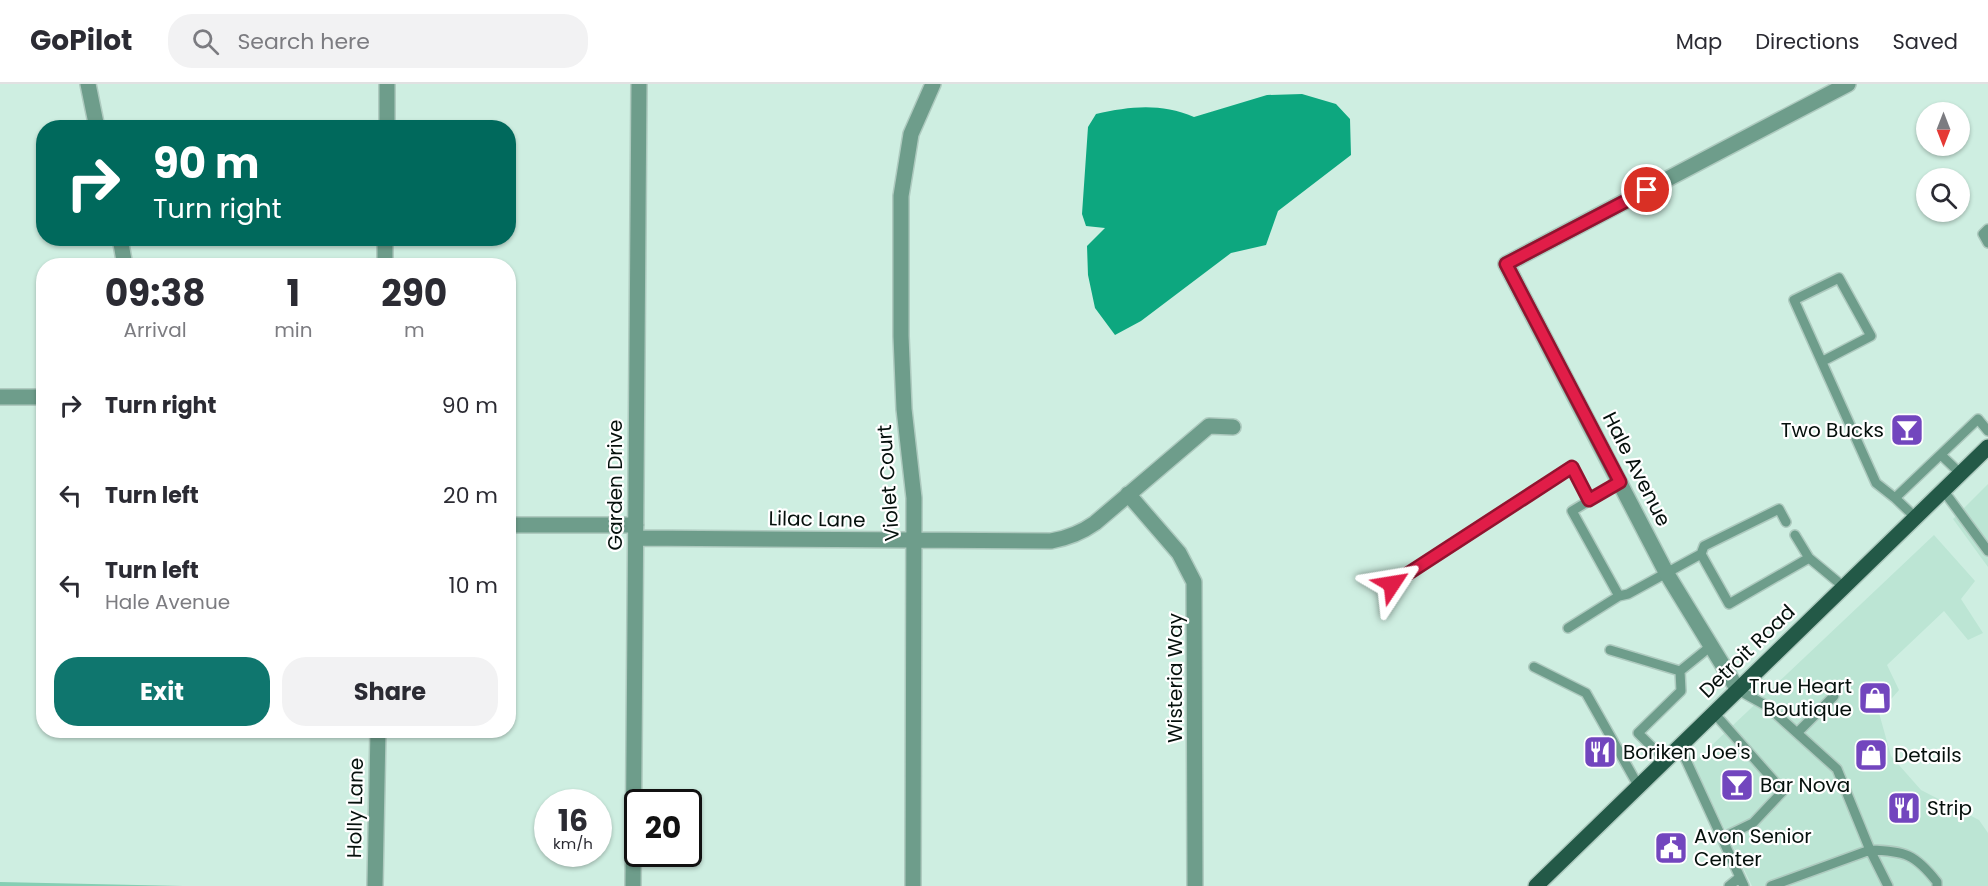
<!DOCTYPE html>
<html lang="en">
<head>
<meta charset="utf-8">
<style>
  :root { --surface:#fff; --page:#f2f2f3; --text:#2b2b33; --muted:#7c7c81; --line:#e1e1e2; --accent:#0f766e }
  body { margin:0; font-family:Poppins,sans-serif; background:var(--page); color:var(--text); height:100vh; display:flex; flex-direction:column; font-size:22px; white-space:nowrap }
  * { box-sizing:border-box; margin:0 }
  p { font-size:20px; color:var(--muted) }
  .icon { flex:none; width:33px; height:33px; fill:none; stroke:currentColor; stroke-width:2; stroke-linecap:round; stroke-linejoin:round }
  .map { position:relative; flex:1; overflow:hidden }
  .side { position:absolute; left:36px; top:174px; width:480px; height:480px; display:flex; flex-direction:column; background:var(--surface); border-radius:24px; box-shadow:0 2px 4px #0004 }
  .side>* { flex:none }
  .guide { position:absolute; left:36px; top:36px; width:480px; height:126px; border-radius:24px; box-shadow:0 2px 4px #0004; background:#00695c; color:#fff; overflow:hidden }
  .needle { width:39px; rotate:180deg }
  .tools { position:absolute; left:1916px; top:18px; display:grid; gap:12px }
  .tools a { display:grid; place-items:center; width:54px; height:54px; border-radius:50%; background:var(--surface); box-shadow:0 2px 4px #0004; font-size:30px }
  .speed { position:absolute; left:534px; top:705px; display:flex; gap:12px; font-size:30px; font-weight:700; text-align:center }
  .speed>* { display:grid; place-content:center; width:78px; height:78px; border-radius:50%; background:var(--surface); box-shadow:0 2px 4px #0004; line-height:1 }
  .speed small { font-size:15px; font-weight:400 }
  .speed .limit { border:3px solid #111; border-radius:9px; background:#fff; color:#111 }
  .pin { position:absolute; display:grid; place-items:center; width:51px; height:51px; color:#fff; margin:-26px; border:3px solid #fff; border-radius:50%; box-shadow:0 2px 6px #0007 }
  .me { position:absolute; width:66px; margin:-33px; rotate:57deg; stroke-linejoin:round; filter:drop-shadow(0 0 4px #0008) }
  .turn { display:flex; align-items:center; gap:21px; height:126px; padding:0 18px; font-size:27px }
  .turn .icon { width:78px; height:78px; stroke-width:2.5 }
  .turn b { display:block; font-size:42px; line-height:51px }
  .eta { display:flex; justify-content:space-evenly; align-items:center; height:102px; text-align:center }
  .eta b { font-size:36px; font-weight:700; line-height:42px }
  .primary-button { display:flex; gap:12px; margin-top:auto; padding:12px 18px }
  .primary-button a { flex:1; height:69px; border-radius:24px; background:var(--accent); color:#fff; font-size:24px; font-weight:700; line-height:69px; text-align:center }
  .primary-button a+a { background:var(--page); color:var(--text) }
  ul { padding:0; list-style:none }
  li { display:flex; align-items:center; gap:18px; height:90px; padding:0 18px }
  li div { flex:1 }
  li b { display:block; font-size:22px }
  li em { font-style:normal }
  header { display:flex; align-items:center; gap:36px; box-sizing:border-box; height:84px; padding:0 30px; background:var(--surface); border-bottom:2px solid var(--line) }
  header strong { font-size:28px }
  nav { display:flex; gap:33px; margin-inline-start:auto; font-size:21px }
  .search { width:420px; height:54px; background:var(--page); display:flex; align-items:center; gap:15px; box-sizing:border-box; padding:0 21px; border-radius:24px; color:var(--muted); font-size:22px }
  .map>svg:first-child { display:block }
  .built { fill:#bce5d4 }
  .green { fill:#86ceb3 }
  .water { fill:#0da77f }
  .lines { fill:none; stroke-linecap:round; stroke-linejoin:round }
  .service-casing { stroke:#aecabf; stroke-width:12 }
  .minor-casing { stroke:#aecabf; stroke-width:18 }
  .primary-casing { stroke:#aecabf; stroke-width:18 }
  .service { stroke:#6e9d8b; stroke-width:9 }
  .minor { stroke:#6e9d8b; stroke-width:15 }
  .primary { stroke:#235947; stroke-width:15 }
  .route-casing { stroke:#92132f; stroke-width:15 }
  .route { stroke:#e11d48; stroke-width:10 }
  .labels { text-anchor:middle; dominant-baseline:central; stroke-width:4.5; stroke-linejoin:round; paint-order:stroke }
  .poi-label { font-size:20px; fill:#05100c; stroke:#fff; text-anchor:start }
  .street-label { font-size:20px; fill:#05100c; stroke:#fff }
</style>
</head>
<body>
<header>
<strong>GoPilot</strong>
<div class="search"><svg class="icon" aria-label="search" viewBox="0 0 24 24"><circle cx="10" cy="10" r="6"/><path d="M15 15l6 6"/></svg>Search here</div>
<nav><a>Map</a><a>Directions</a><a>Saved</a></nav>
</header>
<div class="map">
<svg width="1988" height="802" viewBox="0 0 1988 802">
  <rect width="100%" height="100%" fill="#ceeee1"/>
  <path class="built" d="M1988,400v83l-35,-48z
    M1934,451l41,46 -14,18 22,34 -15,7 -24,-29 -57,54 12,25 -20,23 12,43 30,34 58,30 9,13v53h-236l-59,-123z"/>
  <path class="green" d="M0,798l183,4h-183z"/>
  <path class="water" d="M1302,10l34,10 14,15 1,36 -73,56 -12,34 -35,8 -90,68 -26,14 -20,-27 -7,-33 -1,-29 18,-18 -19,-2 -4,-12 6,-87 8,-13c35,-8 65,-11 98,3l73,-22z"/>
  <g class="lines">
    <defs>
      <path id="service" d="M1988,145l-5,5 5,9
        M1823,277l48,-25 -32,-58 -45,22 82,183 19,15 83,-79 10,12
        M1941,371l20,19
        M1943,406l45,61
        M1895,414l20,19
        M1795,451l14,23
        M1701,470l3,-8 75,-37 7,13
        M1392,500l180,-117 17,33
        M1619,512l-47,-85 48,-29
        M1568,544l51,-32 9,-2 73,-40 28,50 80,-46 35,29
        M1610,566l70,21
        M1534,583l52,26 53,94
        M1738,606l29,16 70,63 33,81c35,1 45,4 67,32v4
        M1714,629l69,78 -30,32 -31,15
        M1797,649l37,-37
        M1680,663l64,139
        M1666,677l-28,-28 43,-42 -1,-20 31,-25
        M1729,802l11,-9
        M1771,802l99,-36 18,36"/>
      <path id="minor" d="M88,0l9,44
        M387,44v-44
        M120,154l5,28
        M385,182v-28
        M0,313h44
        M1128,410l51,59 15,29 1,304
        M508,441h128
        M636,454l415,3c17,-3 30,-8 44,-18l114,-97 24,1
        M1738,606l-71,-116 -161,-310 342,-180
        M375,802l3,-156
        M633,802l6,-802
        M913,802l1,-388 -10,-89 -3,-73v-140l10,-62 22,-50"/>
      <path id="primary" d="M1536,802l452,-439"/>
    </defs>
    <use href="#service" class="service-casing"/>
    <use href="#minor" class="minor-casing"/>
    <use href="#primary" class="primary-casing"/>
    <use href="#service" class="service"/>
    <use href="#minor" class="minor"/>
    <use href="#primary" class="primary"/>
  </g>
  <g class="lines">
    <defs>
      <path id="route" d="M1392,500l180,-117 17,33 31,-18 -114,-218 141,-74"/>
    </defs>
    <use href="#route" class="route-casing"/>
    <use href="#route" class="route"/>
  </g>
  <defs>
    <symbol id="bar-square" viewBox="-11 -11 22 22"><rect x="-9" y="-9" width="18" height="18" rx="4" fill="#7246be" stroke="#fff"/><path d="M-6-5H6L.8 .8V4.5H3.5V6h-7V4.5H-.8V.8Z" fill="#fff"/></symbol>
    <symbol id="shop-square" viewBox="-11 -11 22 22"><rect x="-9" y="-9" width="18" height="18" rx="4" fill="#7246be" stroke="#fff"/><path d="M-5-2.5h2.3a2.7 3.5 0 0 1 5.4 0H5L5.5 6h-11ZM-1.5-2.5h3a1.5 2.3 0 0 0-3 0Z" fill="#fff"/></symbol>
    <symbol id="restaurant-square" viewBox="-11 -11 22 22"><rect x="-9" y="-9" width="18" height="18" rx="4" fill="#7246be" stroke="#fff"/><path d="M-5-6h1v4h1v-4h1v4h1v-4h1v5L-1.5 .5V6h-2V.5L-5-1ZM5-6V6H3V1.5H1.5Q1.5-4 5-6Z" fill="#fff"/></symbol>
    <symbol id="civic-square" viewBox="-11 -11 22 22"><rect x="-9" y="-9" width="18" height="18" rx="4" fill="#7246be" stroke="#fff"/><path d="M-.6-6.5H3V-4.5H.6V-3L4-1V1h2V6H-6V1h2V-1L-.6-3ZM-1.2 2.5V6h2.4V2.5Z" fill="#fff"/></symbol>
  </defs>
  <g fill-rule="evenodd">
    <use href="#bar-square" x="1888" y="327" width="38" height="38"/>
    <use href="#shop-square" x="1856" y="595" width="38" height="38"/>
    <use href="#restaurant-square" x="1581" y="649" width="38" height="38"/>
    <use href="#shop-square" x="1852" y="652" width="38" height="38"/>
    <use href="#bar-square" x="1718" y="682" width="38" height="38"/>
    <use href="#restaurant-square" x="1885" y="705" width="38" height="38"/>
    <use href="#civic-square" x="1652" y="745" width="38" height="38"/>
  </g>
  <g class="labels">
    <g class="poi-label">
      <text x="1884" y="346" text-anchor="end">Two Bucks</text>
      <text x="1852" y="602" text-anchor="end">True Heart<tspan x="1852" dy="23">Boutique</tspan></text>
      <text x="1623" y="668">Boriken Joe's</text>
      <text x="1894" y="671">Details</text>
      <text x="1760" y="701">Bar Nova</text>
      <text x="1927" y="724">Strip</text>
      <text x="1694" y="752">Avon Senior<tspan x="1694" dy="23">Center</tspan></text>
    </g>
    <g class="street-label">
      <text transform="translate(1637 385) rotate(63)">Hale Avenue</text>
      <text transform="translate(888 399) rotate(-94)">Violet Court</text>
      <text transform="translate(615 401) rotate(-90)">Garden Drive</text>
      <text transform="translate(817 435) rotate(1)">Lilac Lane</text>
      <text transform="translate(1747 567) rotate(-44)">Detroit Road</text>
      <text transform="translate(1175 594) rotate(-90)">Wisteria Way</text>
      <text transform="translate(355 724) rotate(-89)">Holly Lane</text>
    </g>
  </g>
</svg>
<div class="tools">
<a><svg class="needle" viewBox="-14 -14 28 28"><path d="M0-13l5 13h-10z" fill="#e53935"/><path d="M0 13l5-13h-10z" fill="#7c7c81"/></svg></a>
<a><svg class="icon" aria-label="search" viewBox="0 0 24 24"><circle cx="10" cy="10" r="6"/><path d="M15 15l6 6"/></svg></a>
</div>
<div class="speed"><div>16<small>km/h</small></div><div class="limit">20</div></div>
<div class="pin" style="left:1647px;top:106px;background:#d93025"><svg class="icon" aria-label="arrive" viewBox="0 0 24 24"><path d="M6 21V4h12l-3 4 3 4H6"/></svg></div>
<svg class="me" style="left:1392px;top:500px" viewBox="-20 -20 40 40"><path d="M0-17L14 15 0 8-14 15z" fill="#e11d48" stroke="#fff" stroke-width="4"/></svg>
<div class="guide">
<div class="turn"><svg class="icon" aria-label="right" viewBox="0 0 24 24"><path d="M7 20v-9h11M14 6l5 5-5 5"/></svg><div><b>90 m</b>Turn right</div></div>
</div>
<section class="side">
<div class="eta">
<div><b>09:38</b><p>Arrival</p></div>
<div><b>1</b><p>min</p></div>
<div><b>290</b><p>m</p></div>
</div>
<ul>
<li><svg class="icon" aria-label="right" viewBox="0 0 24 24"><path d="M7 20v-9h11M14 6l5 5-5 5"/></svg><div><b>Turn right</b></div><em>90 m</em></li>
<li><svg class="icon" aria-label="left" viewBox="0 0 24 24"><path d="M17 20v-9H6M10 6l-5 5 5 5"/></svg><div><b>Turn left</b></div><em>20 m</em></li>
<li><svg class="icon" aria-label="left" viewBox="0 0 24 24"><path d="M17 20v-9H6M10 6l-5 5 5 5"/></svg><div><b>Turn left</b><p>Hale Avenue</p></div><em>10 m</em></li>
</ul>
<div class="primary-button"><a>Exit</a><a>Share</a></div>
</section>
</div>
</body>
</html>
